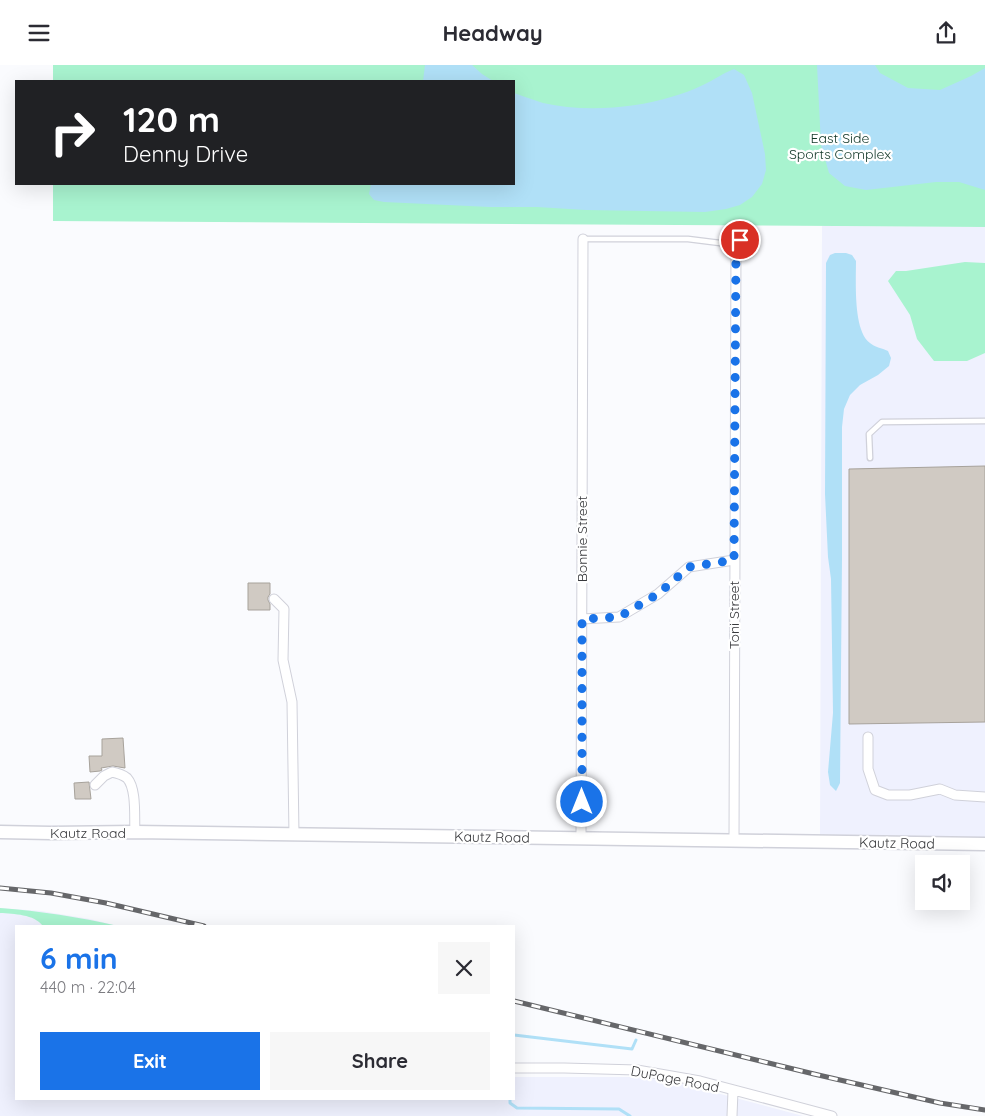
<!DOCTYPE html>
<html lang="en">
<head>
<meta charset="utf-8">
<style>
  :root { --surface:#fff; --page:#f7f7f7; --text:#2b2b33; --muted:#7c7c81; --accent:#1a73e8 }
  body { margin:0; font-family:Quicksand,sans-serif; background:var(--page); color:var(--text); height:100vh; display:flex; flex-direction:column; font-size:19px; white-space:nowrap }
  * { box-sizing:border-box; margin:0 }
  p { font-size:16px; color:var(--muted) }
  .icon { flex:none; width:28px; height:28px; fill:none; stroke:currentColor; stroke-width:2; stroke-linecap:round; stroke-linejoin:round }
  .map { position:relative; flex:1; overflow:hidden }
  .drawer { position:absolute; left:15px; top:860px; width:500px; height:175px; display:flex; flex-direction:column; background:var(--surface); border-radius:0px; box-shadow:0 5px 20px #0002 }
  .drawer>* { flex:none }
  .hud { position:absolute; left:15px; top:15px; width:500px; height:105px; border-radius:0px; box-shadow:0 5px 20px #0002; background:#202124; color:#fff; overflow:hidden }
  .buttons { position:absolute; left:915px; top:790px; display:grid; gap:10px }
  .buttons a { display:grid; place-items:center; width:55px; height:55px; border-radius:0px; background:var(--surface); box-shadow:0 5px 20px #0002; font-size:25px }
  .pin { position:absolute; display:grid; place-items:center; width:42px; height:42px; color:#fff; margin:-21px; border:2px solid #fff; border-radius:50%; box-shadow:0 1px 5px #0007 }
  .me { position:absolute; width:55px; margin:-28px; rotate:0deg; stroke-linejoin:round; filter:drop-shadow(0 0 4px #0008) }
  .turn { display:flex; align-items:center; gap:18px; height:105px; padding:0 25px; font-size:22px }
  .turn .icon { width:65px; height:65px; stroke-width:2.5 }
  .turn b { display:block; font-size:35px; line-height:42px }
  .round { display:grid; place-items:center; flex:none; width:52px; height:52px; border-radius:0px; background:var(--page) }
  .summary { display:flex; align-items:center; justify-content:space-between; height:85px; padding:0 25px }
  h1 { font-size:30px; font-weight:700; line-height:38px; color:var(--accent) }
  .primary-button { display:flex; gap:10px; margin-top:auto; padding:10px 25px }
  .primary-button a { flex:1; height:58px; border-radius:0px; background:var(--accent); color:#fff; font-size:20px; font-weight:700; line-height:58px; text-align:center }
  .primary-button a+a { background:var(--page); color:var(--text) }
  header { display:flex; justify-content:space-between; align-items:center; height:65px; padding:0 25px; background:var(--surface); font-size:22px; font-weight:700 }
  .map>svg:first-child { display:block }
  .built { fill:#eff1fe }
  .green { fill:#a8f3cf }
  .water { fill:#b0e0f7 }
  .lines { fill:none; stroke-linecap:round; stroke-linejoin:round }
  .stream { stroke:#b0e0f7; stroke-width:3 }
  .building { fill:#d0cac3; stroke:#a7a29b }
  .lane-casing { stroke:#d0d1da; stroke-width:7 }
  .street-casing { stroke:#d0d1da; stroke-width:11 }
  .secondary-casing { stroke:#d0d1da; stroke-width:15 }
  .lane { stroke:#fff; stroke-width:4.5 }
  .street { stroke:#fff; stroke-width:9 }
  .secondary { stroke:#fff; stroke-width:12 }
  .rail-casing { stroke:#66676a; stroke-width:5 }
  .rail { stroke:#fff; stroke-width:3; stroke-dasharray:9; stroke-linecap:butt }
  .route { stroke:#1a73e8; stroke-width:9; stroke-dasharray:0 16.2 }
  .labels { text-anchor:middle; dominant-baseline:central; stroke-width:4.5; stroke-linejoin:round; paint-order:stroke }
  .park-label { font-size:14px; fill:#0f3525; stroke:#fff }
  .street-label { font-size:14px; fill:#38393c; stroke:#fff }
</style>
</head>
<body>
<header><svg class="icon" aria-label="menu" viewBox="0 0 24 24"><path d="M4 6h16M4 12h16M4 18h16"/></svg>Headway<svg class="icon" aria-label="share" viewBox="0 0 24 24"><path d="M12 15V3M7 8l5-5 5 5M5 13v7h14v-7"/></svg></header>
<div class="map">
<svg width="985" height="1051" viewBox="0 0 985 1051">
  <rect width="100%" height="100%" fill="#fafbfe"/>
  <path class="built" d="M822,161l163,1v613h-165z
    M0,843l41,3 49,8 28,7h-102v173h498v-22h128l37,6 124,33h-803z"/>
  <path class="green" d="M53,0h932v162l-932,-6v-37h461v-103h-461z
    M965,197l20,1v90l-18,8h-33l-17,-22 -7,-24 -22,-34 8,-10h10z
    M0,843c40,3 79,9 118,18h-75c-9,-12 -29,-12 -43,-13z"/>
  <path class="water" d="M425,0h47l10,9 11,7h-70z
    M817,0h58l5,8 28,15 32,2 31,-14 14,-8v122l-26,-8h-23l-70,8 -21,-4 -16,-13 -8,-28z
    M734,4l10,6 8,18 13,61 1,16 -4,14 -10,13 -12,8 -14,4 -21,3 -119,-2 -49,-3h-47l-106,-5 -10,-2 -5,-6 2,-10h143v-91c9,3 19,7 29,10 39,9 90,6 128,-6 11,-3 22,-7 32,-12 11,-5 20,-12 31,-16z
    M835,188h11l6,2 4,6c0,20 -3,70 14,82 4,4 12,5 18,8l3,7 -2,8 -11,9 -18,10 -10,10 -6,14 -2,18v131l-2,225 -4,8 -6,-6 -2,-13 5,-59 -2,-134 -3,-22 -3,-63 1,-231 4,-8z"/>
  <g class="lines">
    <path class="stream" d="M514,970l118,14 4,-9
      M510,1034v4l7,5 102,1 11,7"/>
  </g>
  <path class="building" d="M985,401v256l-136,2v-255z
    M248,518h22v11l-2,3v3l2,4v6h-22z
    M123,673l2,30 -12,-2 -12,2 1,2 -2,1 -10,1 -1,-16h13v-17z
    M89,717l2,17h-16l-1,-16z"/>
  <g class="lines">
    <defs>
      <path id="lane" d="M583,174h105l48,6
        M870,393l-1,-24 13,-12 103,-1"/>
      <path id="street" d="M274,534l10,10 -1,51 9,42 2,133
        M582,554l37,-2 39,-23 31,-27 45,-7
        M868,672v32l7,21 13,5h22l30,-6 15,6 30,2
        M95,720l9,-9 8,-4c5,1 11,3 15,6 10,11 7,40 8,54
        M581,774l2,-600
        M734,776l2,-596 4,-5
        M514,1003h50l73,2 63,11 132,35
        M732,1051l1,-25"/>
      <path id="secondary" d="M0,767l51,1 84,-1 850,12"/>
    </defs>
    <use href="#lane" class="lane-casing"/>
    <use href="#street" class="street-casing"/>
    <use href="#secondary" class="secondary-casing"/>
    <use href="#lane" class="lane"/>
    <use href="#street" class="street"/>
    <use href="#secondary" class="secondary"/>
    <defs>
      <path id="rail" d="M0,823l51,5 55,10 98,23
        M514,936l300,73 126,29 45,7"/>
    </defs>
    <use href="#rail" class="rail-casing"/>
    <use href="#rail" class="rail"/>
  </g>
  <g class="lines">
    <path class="route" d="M582,737v-183l37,-2 39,-23 31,-27 45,-7 2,-315 4,-5"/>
  </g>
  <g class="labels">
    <g class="park-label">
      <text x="840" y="73">East Side<tspan x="840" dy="16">Sports Complex</tspan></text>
    </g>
    <g class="street-label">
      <text transform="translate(582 474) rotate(-90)">Bonnie Street</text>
      <text transform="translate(734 550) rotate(-90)">Toni Street</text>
      <text x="88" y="768">Kautz Road</text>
      <text transform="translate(492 772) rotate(1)">Kautz Road</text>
      <text transform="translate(897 778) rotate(1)">Kautz Road</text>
      <text transform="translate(675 1014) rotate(11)">DuPage Road</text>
    </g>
  </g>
</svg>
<div class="buttons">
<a><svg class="icon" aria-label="sound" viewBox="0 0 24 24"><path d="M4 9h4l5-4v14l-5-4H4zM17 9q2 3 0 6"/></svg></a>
</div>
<div class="pin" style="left:740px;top:175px;background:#d93025"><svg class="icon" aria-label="arrive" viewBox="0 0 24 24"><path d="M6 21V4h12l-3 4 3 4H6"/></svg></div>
<svg class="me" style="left:582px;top:737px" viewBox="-20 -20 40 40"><circle r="17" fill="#1a73e8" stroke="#fff" stroke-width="3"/><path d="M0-11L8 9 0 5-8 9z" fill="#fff"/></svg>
<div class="hud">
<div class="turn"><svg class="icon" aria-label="right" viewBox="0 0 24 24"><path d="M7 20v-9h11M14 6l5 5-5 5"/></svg><div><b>120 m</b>Denny Drive</div></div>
</div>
<section class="drawer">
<div class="summary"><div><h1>6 min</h1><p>440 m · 22:04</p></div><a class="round"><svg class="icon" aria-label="close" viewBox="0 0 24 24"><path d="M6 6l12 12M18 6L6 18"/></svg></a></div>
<div class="primary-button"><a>Exit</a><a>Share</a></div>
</section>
</div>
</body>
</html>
